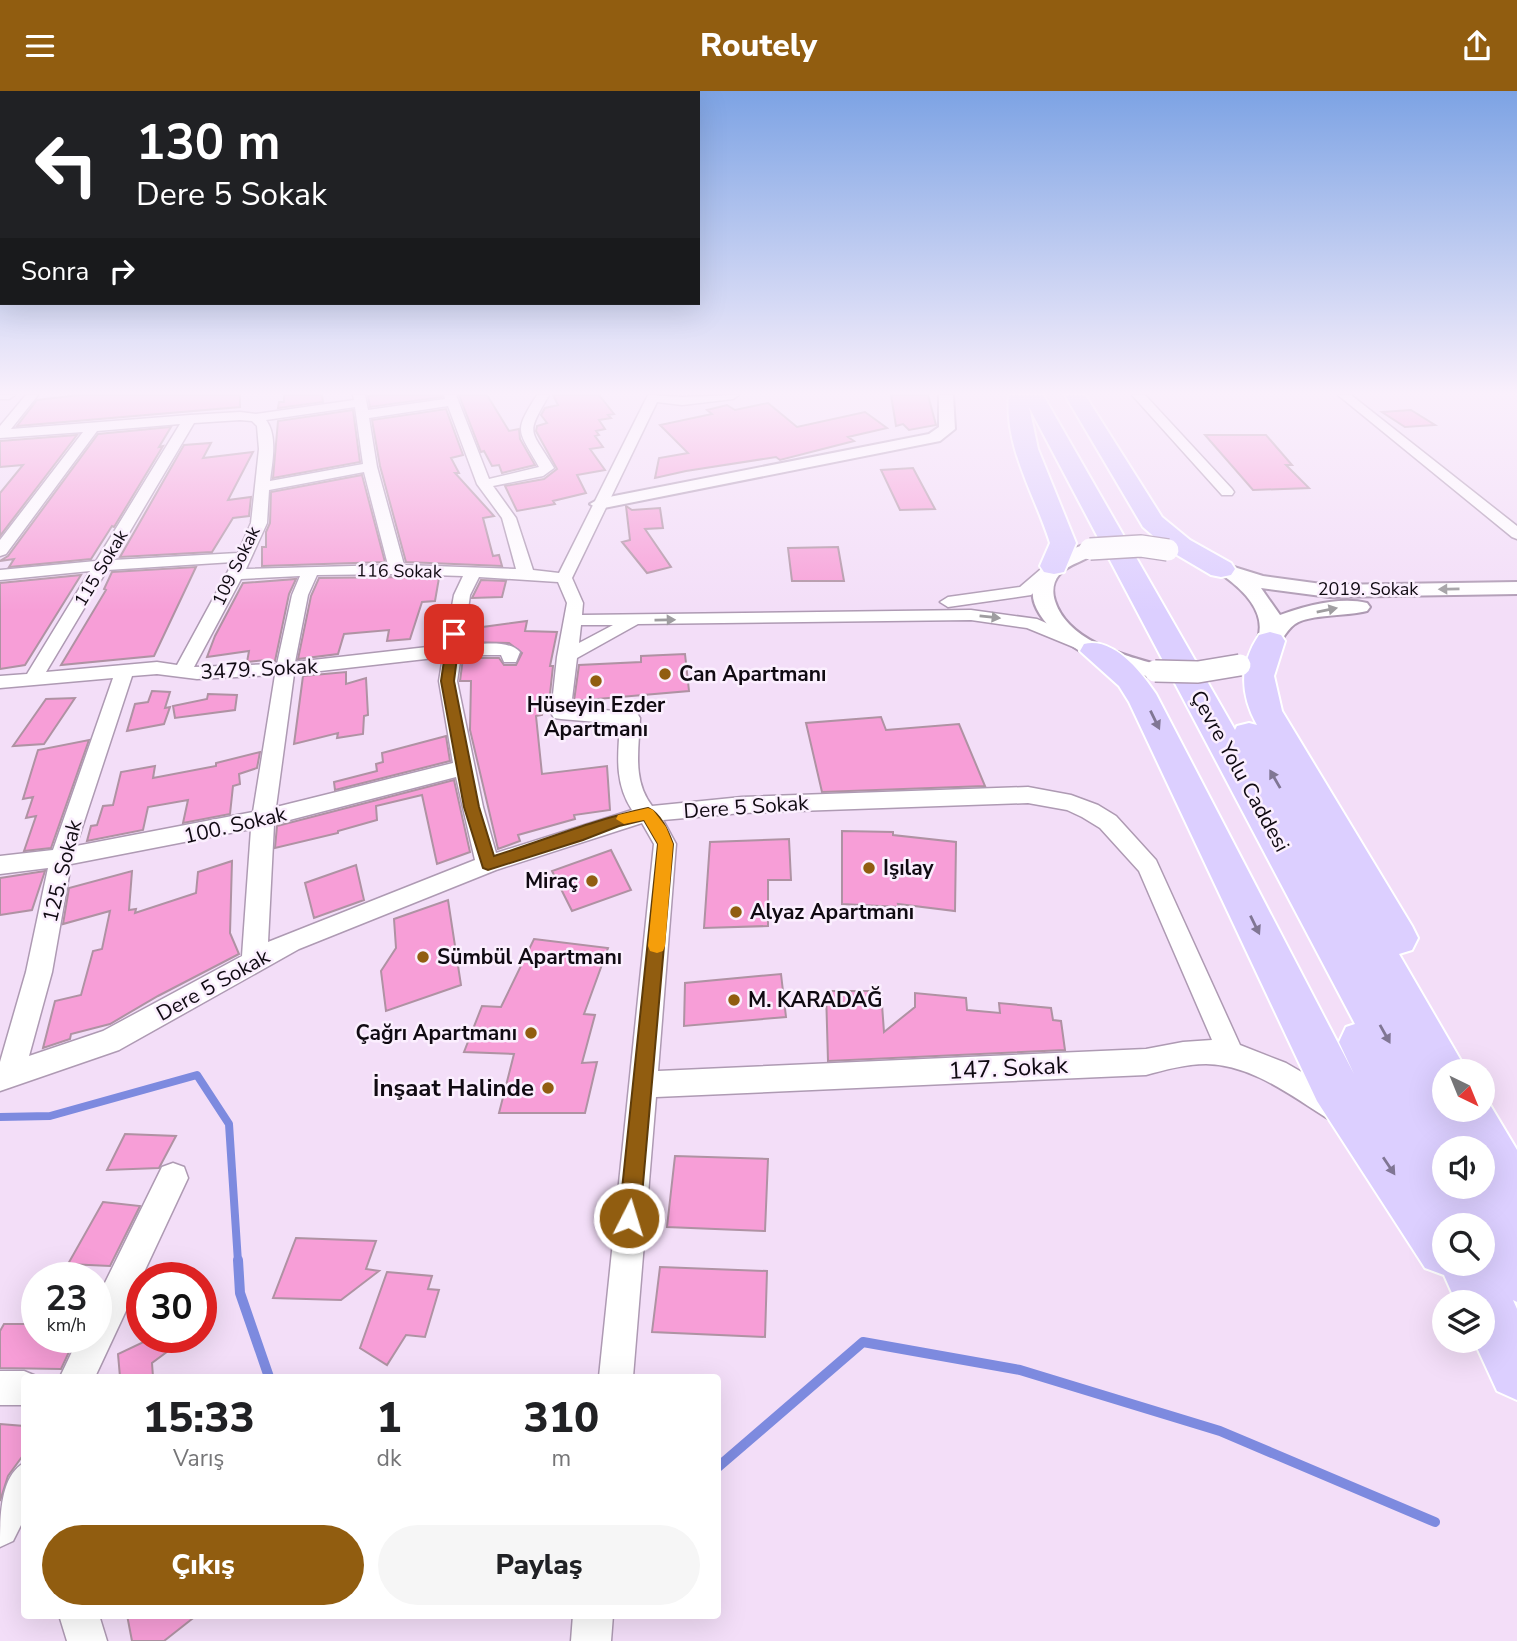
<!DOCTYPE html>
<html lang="tr">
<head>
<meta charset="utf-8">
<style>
  :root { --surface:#fff; --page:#f6f6f6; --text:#202124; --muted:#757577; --accent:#915d10 }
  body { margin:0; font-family:"Nunito Sans",sans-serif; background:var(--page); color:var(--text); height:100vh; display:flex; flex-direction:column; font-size:26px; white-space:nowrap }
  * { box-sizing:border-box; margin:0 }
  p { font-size:23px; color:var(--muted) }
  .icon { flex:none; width:38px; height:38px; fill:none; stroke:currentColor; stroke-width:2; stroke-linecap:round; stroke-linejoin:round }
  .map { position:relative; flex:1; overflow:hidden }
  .panel { position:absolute; left:21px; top:1283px; width:700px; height:245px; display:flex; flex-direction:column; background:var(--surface); border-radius:7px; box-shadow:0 7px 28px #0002 }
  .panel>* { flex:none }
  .top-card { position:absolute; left:0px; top:0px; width:700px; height:214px; box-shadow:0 7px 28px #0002; background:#202124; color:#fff; overflow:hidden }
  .needle { width:46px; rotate:137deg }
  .fabs { position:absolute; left:1432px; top:968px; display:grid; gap:14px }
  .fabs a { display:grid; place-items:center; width:63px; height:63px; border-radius:50%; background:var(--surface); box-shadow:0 7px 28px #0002; font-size:35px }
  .speed { position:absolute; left:21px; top:1171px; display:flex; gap:14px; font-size:35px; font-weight:700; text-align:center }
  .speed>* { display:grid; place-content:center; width:91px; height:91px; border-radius:50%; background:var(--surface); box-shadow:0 7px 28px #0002; line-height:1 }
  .speed small { font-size:18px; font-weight:400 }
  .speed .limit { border:10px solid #d22; background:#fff; color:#111 }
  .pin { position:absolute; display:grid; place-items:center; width:60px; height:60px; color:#fff; margin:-30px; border-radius:14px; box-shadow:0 4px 10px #0006 }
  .me { position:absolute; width:77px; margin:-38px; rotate:5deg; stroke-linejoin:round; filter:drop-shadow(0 0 5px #0008) }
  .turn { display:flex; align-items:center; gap:24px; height:147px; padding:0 21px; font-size:32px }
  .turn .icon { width:91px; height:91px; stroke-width:2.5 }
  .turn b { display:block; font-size:49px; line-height:60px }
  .then { display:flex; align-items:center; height:66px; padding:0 21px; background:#0003; gap:14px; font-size:26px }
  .eta { display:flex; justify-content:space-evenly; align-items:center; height:119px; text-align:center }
  .eta b { font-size:42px; font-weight:800; line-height:49px }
  .button { display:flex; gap:14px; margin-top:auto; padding:14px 21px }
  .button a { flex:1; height:80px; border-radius:42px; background:var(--accent); color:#fff; font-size:28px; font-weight:800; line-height:80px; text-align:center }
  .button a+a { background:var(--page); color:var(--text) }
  header { display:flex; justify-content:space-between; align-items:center; height:91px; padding:0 21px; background:var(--accent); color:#fff; font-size:32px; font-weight:800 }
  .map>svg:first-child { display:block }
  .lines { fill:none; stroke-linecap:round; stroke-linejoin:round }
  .stream-far1 { stroke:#7d8adf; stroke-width:8 }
  .stream { stroke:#7d8adf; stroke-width:10 }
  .building { fill:#f79ed7; stroke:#af92a3; stroke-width:2 }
  .minor-casing { stroke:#ae9ab3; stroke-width:3 }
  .tertiary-casing { stroke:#ae9ab3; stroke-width:4 }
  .trunk-casing { stroke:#fff; stroke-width:4 }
  .minor { fill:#fff; fill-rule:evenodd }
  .tertiary { fill:#fff; fill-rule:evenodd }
  .trunk { fill:#dccfff; fill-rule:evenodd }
  .tertiary-bridge-casing { stroke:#ae9ab3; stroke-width:24; stroke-linecap:butt }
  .tertiary-bridge { stroke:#fff; stroke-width:21 }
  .oneway { fill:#9f9da0 }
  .oneway2 { fill:#807694 }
  .route { fill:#915d10; stroke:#5e3c0a; stroke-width:2 }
  .slow { fill:#f59e0b }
  .poi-dot { fill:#915d10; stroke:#fbeffe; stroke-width:2.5 }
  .labels { text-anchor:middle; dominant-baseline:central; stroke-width:5; stroke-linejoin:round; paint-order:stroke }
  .far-street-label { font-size:18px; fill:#100a12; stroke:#fbeffe }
  .street-label { font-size:21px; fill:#100a12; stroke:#fbeffe }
  .poi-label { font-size:21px; font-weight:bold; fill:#100a12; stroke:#fbeffe; text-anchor:start }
  .near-street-label { font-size:24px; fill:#100a12; stroke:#fbeffe }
  .near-poi-label { font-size:24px; font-weight:bold; fill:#100a12; stroke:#fbeffe; text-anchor:end }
</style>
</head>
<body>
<header><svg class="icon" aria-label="menu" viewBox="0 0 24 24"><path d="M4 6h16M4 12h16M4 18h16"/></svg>Routely<svg class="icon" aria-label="share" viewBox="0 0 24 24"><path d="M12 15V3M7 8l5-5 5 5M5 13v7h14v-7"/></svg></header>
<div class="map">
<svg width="1517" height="1550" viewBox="0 0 1517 1550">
  <rect width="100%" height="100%" fill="#f3def8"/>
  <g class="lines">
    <path class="stream-far1" d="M0,1026l50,-1 147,-41 32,49 9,138"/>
    <path class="stream" d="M238,1169l2,33 29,84
      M718,1376l145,-125 157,28 200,61 215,91"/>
  </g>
  <path class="building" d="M79,304h161v12l-223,19 20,-26z
    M284,304h38l1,7 -45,6 1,-6h5z
    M378,304h64v2l-72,10 -2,-11z
    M459,304h28l22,36 10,-2 1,10 15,26 -33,8 -3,-8 -7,1 -8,-15 -3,1z
    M553,304h46l15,19 -6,1 3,3 -12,2 6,9 -9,2 3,4 -4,1 8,11 -13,2 15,21 -28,5 9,18 -33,8 2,3 -38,7 -12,-25 39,-7 13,-10 -21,-38 1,-5 10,-3 -6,-8 4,-7 13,-3z
    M891,304h37l8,30 -27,5 -6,-6 -7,2z
    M768,312l29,24 68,-15 22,16 -39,9 6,4 -74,19 -4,-3 -90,14 -31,7 4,-20 29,-5 -28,-28 52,-11 -5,-4 20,-5 8,5z
    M446,318l17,46 -12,3 8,15h-4l39,43 -11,2 10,38 6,-1 3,11 -96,-4 -26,-96 -8,-46z
    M353,319l7,52 -87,16 5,-57z
    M1411,319l24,15 -30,2 -23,-15z
    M171,336l-12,20 4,-1 -49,81 -2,-1 -21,33 -82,8 5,-8 -14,2 8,-5 90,-122z
    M77,344l-77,101v-43l23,-28 -23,2v-26z
    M1205,344h61l26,30h-6l23,23 -56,2z
    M211,352l-8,15 50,-6 -25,48 23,-3 -2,19 -16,2 -21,34 -92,5 64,-112z
    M913,377l22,41 -35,1 -19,-40z
    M362,384l23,87 -123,4v-19h4v-15l4,-9 1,-31z
    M626,415l6,4 28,-2 3,20 -18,1 26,38 -24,6 -25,-31 8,-2z
    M838,456l6,34h-52l-4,-33z
    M196,476l-42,89 -93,9 45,-75 -2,-1 8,-17z
    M81,484l-56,90 -25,4v-86z
    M399,486l40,1 -4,23 -13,1 -12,37 -23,2 2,-11 -45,4 -6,20 -40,5 13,-63 8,-18z
    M296,488l-7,15 -14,67 -10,1v-2l-18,2 2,-11 -42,6 8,-21 28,-53z
    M481,489l25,1 -4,16 -30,1z
    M527,530l-2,10 32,1 -7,34h3l-4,37 -5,1 -2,11 -6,1 6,58 65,-8 3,44 -36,5 1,4 -57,16 2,6 -22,8 -28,-119 1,-49h-11l3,-23h36l5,7h12l6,-12 -13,-10 -43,-1 2,-13z
    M685,563l4,37 -115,10 5,-36 62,-3v-6z
    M346,581v12l20,-6 2,37 -4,1 -1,18 -26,4 1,-5 -44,11 9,-68z
    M152,600l18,1 -5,16 5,-1 -6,17 -37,7 8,-27 13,-2z
    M208,603l29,1 -2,15 -60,8 -2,-12 34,-7z
    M75,607l-31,46 -31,2 33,-47z
    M881,626l5,13 73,-6 26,62 -163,6 -16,-69z
    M446,645l4,25 -115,29 -1,-8 43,-11 -1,-7 7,-2 -1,-9z
    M89,649l-38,108 -27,3 12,-35 -10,2 7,-21 -10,2 15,-49z
    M260,661l-3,16 -18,6 1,10 -7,2 -3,28 -47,9 5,-23 -40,7 -5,23 -56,11 4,-15 6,-1 6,-19 10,-1 8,-33 34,-6 -2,12 63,-12v-3z
    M454,689l16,72 -33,12 -15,-69 -46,11 1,14 -39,11v2l-63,15 2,-22z
    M842,740l51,1v3l63,7 -1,69 -57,-7 1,3 -57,-3z
    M789,748l2,41h-23v46l-64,2 6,-86z
    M611,759l20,40 -59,21 -20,-40z
    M232,770l-2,72 9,21 -81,42 -48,28 -39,10 -1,5 -27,9 12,-47 26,-6 12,-44 9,-2 8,-38 -47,13 6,-36 63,-17 -3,39 7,-1 -1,4 61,-20 2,-21z
    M356,774l8,35 -50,18 -9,-35z
    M45,780l-13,39 -32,5v-37z
    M448,809l13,85 -75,26 -5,-40 15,-23 -2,-29z
    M534,848l74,9 -24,66 11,1 -13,48 15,-1 -12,51h-86l15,-59 -50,-2 18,-46 19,1z
    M781,883l5,43 -102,9 1,-43z
    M826,900h55l3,41 31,-25v-14l51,5 1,12 33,3 -1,-10 52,5 2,12 8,1 4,29 -237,11z
    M125,1043l51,2 -17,32 -52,2z
    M675,1065l93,3 -3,72 -98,-4z
    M103,1111l37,4 -30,60 -42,-2z
    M296,1147l80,3 -10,28 13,2 -38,29 -68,-2z
    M660,1176l107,4 -2,66 -113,-5z
    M387,1181l45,4 -4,13 11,1 -14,47 -19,-2 -19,30 -27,-17z
    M4,1233h33v13h39l-15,32 -61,-1v-37z
    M154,1246h33l-35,26 1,14h-33l-2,-23z
    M0,1333l24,2v28l-16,22 -8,25z
    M127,1524h70l-33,26h-32z"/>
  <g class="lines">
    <defs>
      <path id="minor" d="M0,304h15l-6,4h-9z
        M26,304h12l-27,34 179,-14 50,-3 16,2 98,-14 -1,-5h12l3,15 77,-11 -1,-4h12l33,84 50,-12c-21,-38 -26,-34 -2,-72h12c-24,42 -19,32 5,73l-11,8 -50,10 23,32 17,52 26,3 89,-178 34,2 57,-2 -6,4 -51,6 -25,-3 -85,176 11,25 -1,12 389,-5 66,9 57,25 3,4 -9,5 -61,-25 -56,-8 -333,4 -61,34 -6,49 66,6 3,5c-1,31 -8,62 12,88l90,-9 286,-10 43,8 27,10 18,11 40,44 84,185 46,18 64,37 4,10 -4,10 -10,4 -10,-4c-39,-24 -77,-55 -124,-56 -20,0 -41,6 -60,11l-490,22 -23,280h-34l55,-533 -12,-21 -146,47 -197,79 -180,101 -119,41v-29l26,-90 22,-104 -48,6v-18l53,-6 60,-172 -113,10v-12l27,-2 63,-103 -90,9v-10l96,-9 84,-137 -83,7 -91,123 -6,2v-16l83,-108 -83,6v-12zM448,315l29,78 25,34 14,51 -112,-4 -27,-98 -8,-49zM355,316l8,57 -93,17c2,-18 8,-45 -4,-61zM240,329l12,1 5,5 2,23 -8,74 -13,30 -125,7 81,-137zM364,381l24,93 -142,4 21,-46 2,-33zM233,471l-56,103 -20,-3 -111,10 61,-102zM399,483l64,2 -9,19 -9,50 -150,17 13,-67 9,-20zM300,485l-8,19 -15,69 -83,3 47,-88zM479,486l79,5 9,21 -10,54 -6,56 3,5 7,1 59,5c-2,31 -6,58 12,86l-136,43 -13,-46 -26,-126 4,-26h40l3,7h12l4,-10c-12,-13 -41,-7 -57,-7l7,-50zM581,534h32l-34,18zM443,566l-4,24 14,82 -177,44 18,-133zM157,583l40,5 78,-4 -22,137 -177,34 56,-170zM456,686l19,83 -207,82 6,-118zM1028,712l39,7 15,7 18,11 39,43 73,169 -29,2 -37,7 -488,22 18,-227 -13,-24 79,-7zM251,738l-9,127 -139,75 -74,25 23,-84 19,-108z
        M1132,304h13l87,94 2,3 -2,3h-10z
        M1338,304h13l166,131v13l-5,-2z
        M1054,470l8,5 -31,29 -83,12 -8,-5 8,-5 72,-10 28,-24z
        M173,1072l11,4 4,11 -93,199h-35l19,-40h17v-36l66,-134z
        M0,1280h24l12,5 -12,1v28h-24z
        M24,1372v56l-11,22 -13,6c0,-30 0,-71 24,-84z
        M59,1524h40l8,26h-40z
        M573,1524h40l-2,26h-40z"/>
      <path id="tertiary" d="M939,304h14l2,34 -15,12 -341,68 -9,-5 9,-5 330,-65 10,-7z
        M1090,452l10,6c-10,12 -31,13 -41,26 -6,7 -7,17 -4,26 13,41 71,55 108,65l3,5 -3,5 -8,2c-19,-5 -39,-9 -57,-17 -26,-12 -81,-50 -61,-83 11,-19 32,-29 53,-35z
        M1221,472l42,13 66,9 188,-3v12l-188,3 -68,-9 19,27c24,-9 61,-19 87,-12l3,4 -3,4c-18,5 -57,3 -72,13 -15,11 -16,33 -38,28l-3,-5c17,-29 -7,-54 -29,-70 -5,-4 -9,-2 -14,-8l3,-4z"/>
      <path id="trunk" d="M1009,304h34l192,335 2,-4 12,-3 8,2c-17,-31 -18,-60 2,-90l11,-3 11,3 4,6 -11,35 8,35 130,215 6,12 -6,12 -13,4 68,117h-23v38h38l1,-16 34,57v152l-4,-2 4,9v91l-20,-9 -23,-50h8v-39h-26l-12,-27 -19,-7 -108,-167 -188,-399 -10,-16 -39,-35 4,-7c30,-7 57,28 72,50l198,380 -15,-32 7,-15 9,-3 -326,-617 9,42 38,94 -12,29 -10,2 -10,-2 -4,-6 10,-23c-15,-48 -46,-96 -41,-148zM1444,1057h38v39h-38zM1460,1133l22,1v38h-38v-38z
        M1065,304h20l77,122 28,23 41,23 4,6 -4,6 -10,2 -10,-2 -39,-23 -29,-25z"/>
    </defs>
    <use href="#minor" class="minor-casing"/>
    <use href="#tertiary" class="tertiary-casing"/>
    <use href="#trunk" class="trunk-casing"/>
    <use href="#minor" class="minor"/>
    <use href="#tertiary" class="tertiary"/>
    <use href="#trunk" class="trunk"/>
    <defs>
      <path id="tertiary-bridge" d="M1090,458l51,-3 27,4
        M1155,580l43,1 42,-7"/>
    </defs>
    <use href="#tertiary-bridge" class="tertiary-bridge-casing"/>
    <use href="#tertiary-bridge" class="tertiary-bridge"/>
  </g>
  <defs><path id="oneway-solid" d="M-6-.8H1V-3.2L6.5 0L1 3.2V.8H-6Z" transform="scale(1.75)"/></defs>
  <g class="oneway">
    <use href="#oneway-solid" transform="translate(1449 498) rotate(179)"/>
    <use href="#oneway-solid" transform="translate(1327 519) rotate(-11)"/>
    <use href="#oneway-solid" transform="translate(990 526) rotate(6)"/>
    <use href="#oneway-solid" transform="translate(665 529) rotate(-1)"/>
  </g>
  <g class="oneway2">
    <use href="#oneway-solid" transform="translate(1155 629) rotate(64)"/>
    <use href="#oneway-solid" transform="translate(1275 688) rotate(-120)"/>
    <use href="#oneway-solid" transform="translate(1255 834) rotate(64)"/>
    <use href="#oneway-solid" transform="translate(1385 943) rotate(61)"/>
    <use href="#oneway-solid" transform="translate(1389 1075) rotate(56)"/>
  </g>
  <linearGradient id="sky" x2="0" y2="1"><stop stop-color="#7da3e4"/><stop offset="0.58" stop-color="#faf0fc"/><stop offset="1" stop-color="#faf0fc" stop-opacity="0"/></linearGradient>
  <rect width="1517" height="521" fill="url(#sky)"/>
  <path class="route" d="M454,540l6,3 -6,47 25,126 15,49c51,-16 101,-37 154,-48 13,6 20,23 25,36l-33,374 -3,7 -8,4 -7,-4 -3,-7 39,-374 -14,-24 -25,6 -36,14 -95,30 -5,-2 -19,-61 -23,-126 7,-47z"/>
  <path class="slow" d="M648,717l5,2 13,17 7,17 -8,102 -2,5 -6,2 -7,-2 -2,-5 10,-102 -14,-24 -20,4 -8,-5 2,-4z"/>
  <g class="poi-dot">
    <circle cx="665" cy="583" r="7"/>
    <circle cx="596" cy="590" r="7"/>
    <circle cx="869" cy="777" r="7"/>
    <circle cx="592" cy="790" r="7"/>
    <circle cx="736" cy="821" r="7"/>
    <circle cx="423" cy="866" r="7"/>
    <circle cx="734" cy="909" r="7"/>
    <circle cx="531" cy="942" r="7"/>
    <circle cx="548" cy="997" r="7"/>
  </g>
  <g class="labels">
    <g class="far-street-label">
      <text transform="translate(236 475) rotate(-64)">109 Sokak</text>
      <text transform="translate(101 477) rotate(-59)">115 Sokak</text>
      <text transform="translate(399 480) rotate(1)">116 Sokak</text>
      <text x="1368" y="498">2019. Sokak</text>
    </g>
    <g class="street-label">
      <text transform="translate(259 578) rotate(-3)">3479. Sokak</text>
      <text transform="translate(1240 680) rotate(61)">Çevre Yolu Caddesi</text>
      <text transform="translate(746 716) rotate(-4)">Dere 5 Sokak</text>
      <text transform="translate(235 734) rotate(-13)">100. Sokak</text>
      <text transform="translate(62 780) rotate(-76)">125. Sokak</text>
      <text transform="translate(213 894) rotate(-29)">Dere 5 Sokak</text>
    </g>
    <g class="poi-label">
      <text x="679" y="583">Can Apartmanı</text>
      <text x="596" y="614" text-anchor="middle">Hüseyin Ezder<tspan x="596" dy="24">Apartmanı</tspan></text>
      <text x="883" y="777">Işılay</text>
      <text x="578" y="790" text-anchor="end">Miraç</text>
      <text x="750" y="821">Alyaz Apartmanı</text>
      <text x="437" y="866">Sümbül Apartmanı</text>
      <text x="748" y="909">M. KARADAĞ</text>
      <text x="517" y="942" text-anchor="end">Çağrı Apartmanı</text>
    </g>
    <g class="near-street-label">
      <text transform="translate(1008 977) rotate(-3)">147. Sokak</text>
    </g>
    <g class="near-poi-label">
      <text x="534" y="997">İnşaat Halinde</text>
    </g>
  </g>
</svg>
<div class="fabs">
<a><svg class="needle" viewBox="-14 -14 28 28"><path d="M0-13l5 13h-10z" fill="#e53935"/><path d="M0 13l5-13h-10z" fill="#757577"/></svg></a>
<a><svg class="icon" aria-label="sound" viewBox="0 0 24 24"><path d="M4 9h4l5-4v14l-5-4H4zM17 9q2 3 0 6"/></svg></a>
<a><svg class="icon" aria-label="search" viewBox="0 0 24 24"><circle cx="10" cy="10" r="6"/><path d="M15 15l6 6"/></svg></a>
<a><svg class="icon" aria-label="layers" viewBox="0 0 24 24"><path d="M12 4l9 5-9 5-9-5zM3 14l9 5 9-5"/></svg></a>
</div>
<div class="speed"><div>23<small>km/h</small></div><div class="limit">30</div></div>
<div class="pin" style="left:454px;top:543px;background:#d93025"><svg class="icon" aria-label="arrive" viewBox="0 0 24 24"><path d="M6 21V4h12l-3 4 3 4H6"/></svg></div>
<svg class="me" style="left:629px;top:1127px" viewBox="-20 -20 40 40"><circle r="17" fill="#915d10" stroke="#fff" stroke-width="3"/><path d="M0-11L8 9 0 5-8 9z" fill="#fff"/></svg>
<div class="top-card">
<div class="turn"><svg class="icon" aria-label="left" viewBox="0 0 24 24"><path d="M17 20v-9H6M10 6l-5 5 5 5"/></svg><div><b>130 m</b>Dere 5 Sokak</div></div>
<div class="then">Sonra<svg class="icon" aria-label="right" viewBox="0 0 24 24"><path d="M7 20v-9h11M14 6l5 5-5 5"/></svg></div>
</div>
<section class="panel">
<div class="eta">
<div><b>15:33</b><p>Varış</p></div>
<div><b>1</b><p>dk</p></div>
<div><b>310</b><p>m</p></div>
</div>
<div class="button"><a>Çıkış</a><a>Paylaş</a></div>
</section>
</div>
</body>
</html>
